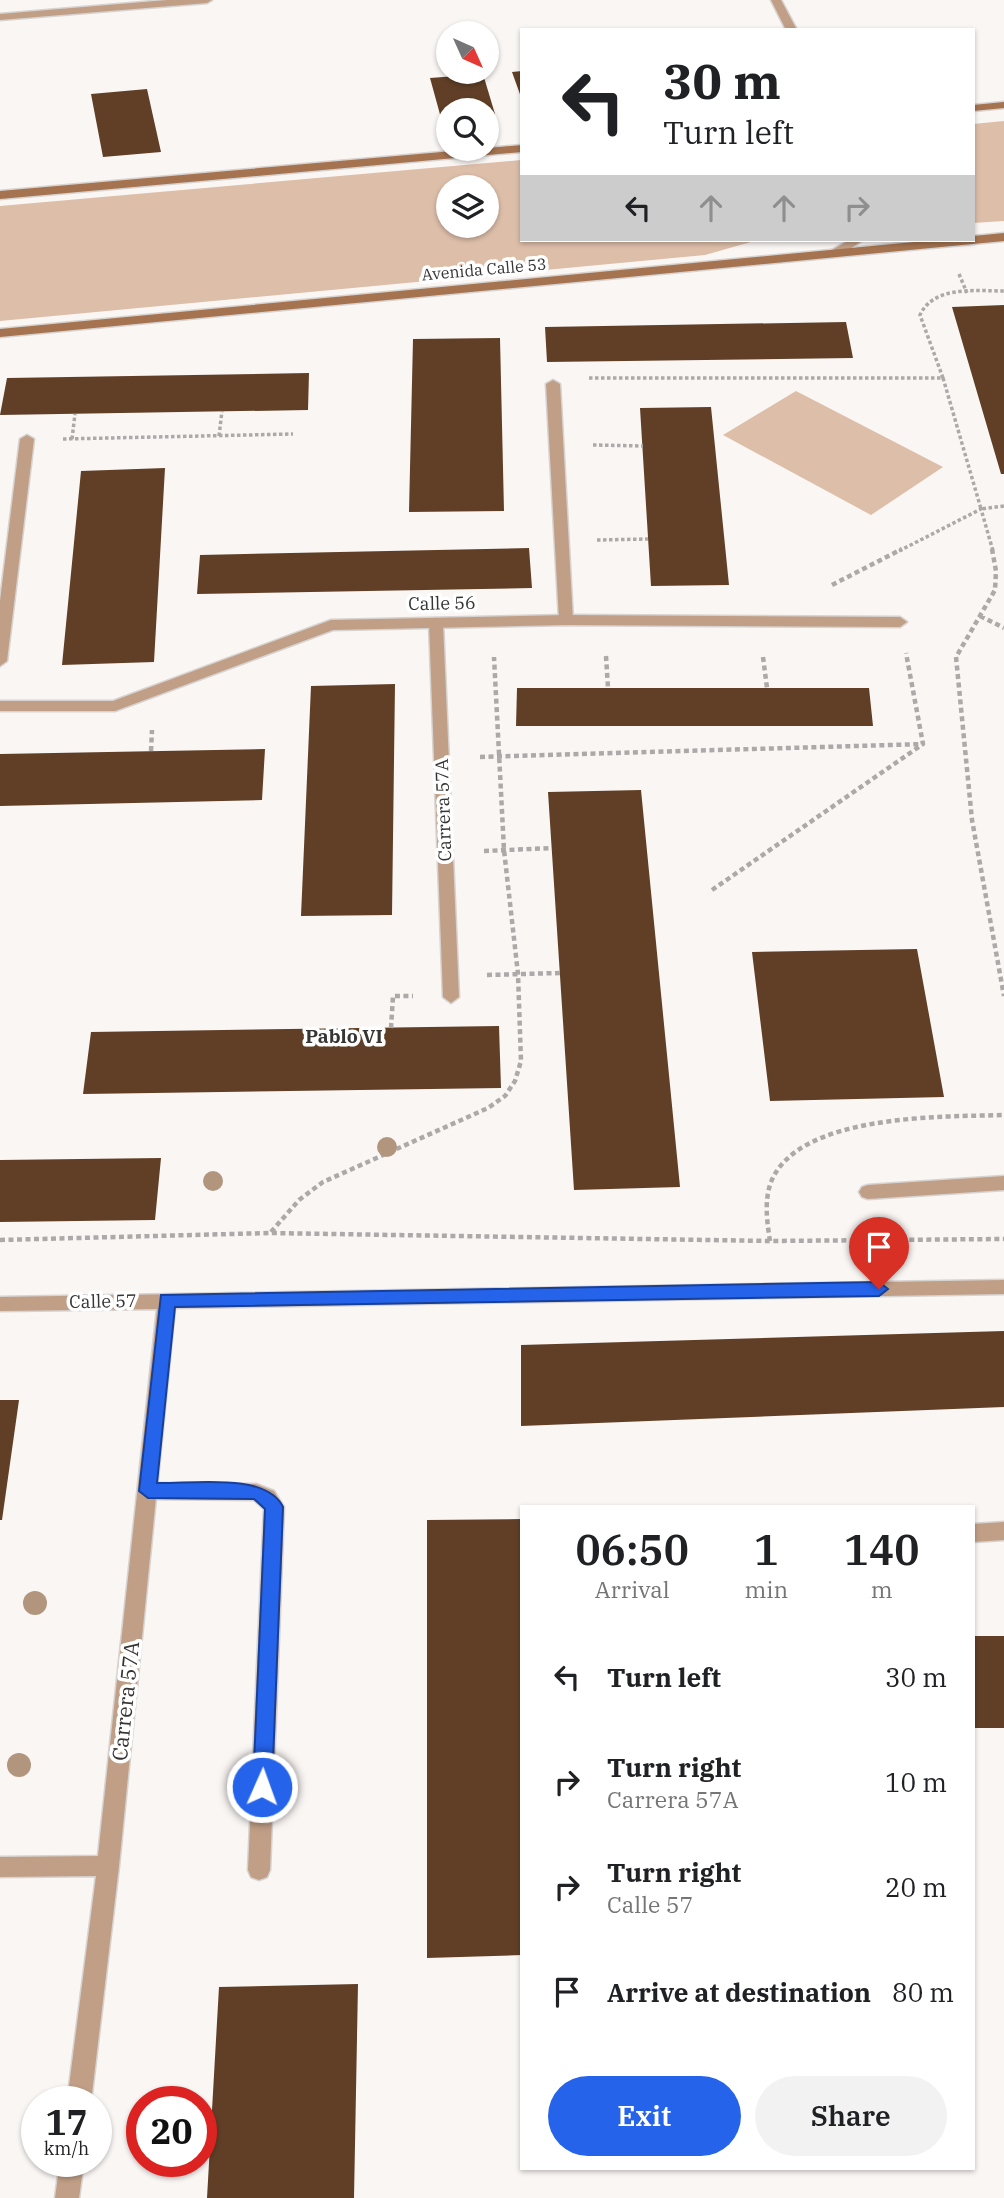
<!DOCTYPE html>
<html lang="en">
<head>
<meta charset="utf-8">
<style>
  :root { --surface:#fff; --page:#f2f2f2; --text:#202124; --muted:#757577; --accent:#2563eb }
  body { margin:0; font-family:"IBM Plex Serif",serif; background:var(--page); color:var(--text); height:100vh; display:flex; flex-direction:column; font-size:26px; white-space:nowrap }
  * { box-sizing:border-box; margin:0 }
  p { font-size:23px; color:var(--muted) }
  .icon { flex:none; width:38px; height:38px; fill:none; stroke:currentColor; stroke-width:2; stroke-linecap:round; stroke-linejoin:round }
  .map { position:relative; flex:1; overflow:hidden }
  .side { position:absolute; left:520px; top:1505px; width:455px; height:665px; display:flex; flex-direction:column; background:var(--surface); border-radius:0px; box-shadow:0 2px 5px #0004 }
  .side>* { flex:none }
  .banner { position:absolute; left:520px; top:28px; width:455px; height:214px; border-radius:0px; box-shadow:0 2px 5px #0004; background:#fff; color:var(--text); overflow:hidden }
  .needle { width:46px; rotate:135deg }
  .buttons { position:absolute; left:436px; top:21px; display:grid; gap:14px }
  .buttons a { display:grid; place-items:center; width:63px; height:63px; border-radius:50%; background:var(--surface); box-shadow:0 2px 5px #0004; font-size:35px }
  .speed { position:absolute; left:21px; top:2086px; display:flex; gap:14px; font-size:35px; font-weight:700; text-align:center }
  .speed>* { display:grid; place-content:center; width:91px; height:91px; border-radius:50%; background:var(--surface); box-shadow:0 2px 5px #0004; line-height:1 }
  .speed small { font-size:18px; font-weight:400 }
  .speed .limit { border:10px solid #d22; background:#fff; color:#111 }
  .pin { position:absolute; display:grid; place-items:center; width:60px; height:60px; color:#fff; margin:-72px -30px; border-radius:50% 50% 50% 0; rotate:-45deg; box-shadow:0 0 7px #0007 }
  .pin .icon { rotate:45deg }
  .me { position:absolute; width:77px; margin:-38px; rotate:2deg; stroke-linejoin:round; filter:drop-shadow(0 0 5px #0008) }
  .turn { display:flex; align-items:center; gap:24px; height:147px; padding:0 28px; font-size:32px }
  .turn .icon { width:91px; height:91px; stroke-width:2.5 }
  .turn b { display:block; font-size:49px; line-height:60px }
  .lanes { display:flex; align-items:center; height:66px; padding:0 28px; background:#0003; justify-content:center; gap:35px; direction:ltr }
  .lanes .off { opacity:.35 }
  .eta { display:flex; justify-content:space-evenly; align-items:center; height:119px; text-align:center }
  .eta b { font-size:42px; font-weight:600; line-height:49px }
  .cta { display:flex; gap:14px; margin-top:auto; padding:14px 28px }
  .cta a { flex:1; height:80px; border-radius:42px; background:var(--accent); color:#fff; font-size:28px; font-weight:600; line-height:80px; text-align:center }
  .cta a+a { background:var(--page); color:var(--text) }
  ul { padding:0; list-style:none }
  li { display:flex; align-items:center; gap:21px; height:105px; padding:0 28px }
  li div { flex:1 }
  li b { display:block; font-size:26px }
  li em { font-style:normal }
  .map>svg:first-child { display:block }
  .green { fill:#ddbea9; fill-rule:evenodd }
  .building { fill:#603f26 }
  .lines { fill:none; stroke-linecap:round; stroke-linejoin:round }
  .service-casing { stroke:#d7d3d1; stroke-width:3 }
  .minor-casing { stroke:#d7d3d1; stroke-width:3 }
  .secondary-casing { stroke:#d7d3d1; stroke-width:3 }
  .path-far1 { stroke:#aca9a8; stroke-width:3.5; stroke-dasharray:3.5 2.5; stroke-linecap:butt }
  .path { stroke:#aca9a8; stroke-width:4.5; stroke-dasharray:5 3.5; stroke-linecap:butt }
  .service { fill:#c19f86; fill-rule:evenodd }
  .minor { fill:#c19f86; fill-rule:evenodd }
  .secondary { fill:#a5734f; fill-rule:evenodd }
  .tree { fill:#b2957d }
  .route { fill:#2563eb; stroke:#184099; stroke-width:2 }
  .labels { text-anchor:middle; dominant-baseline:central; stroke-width:7; stroke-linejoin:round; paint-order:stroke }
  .far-street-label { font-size:16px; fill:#363534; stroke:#fff }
  .street-label { font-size:18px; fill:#363534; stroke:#fff }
  .neighbourhood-label { font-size:19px; font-weight:bold; fill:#363534; stroke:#fff }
  .near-street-label { font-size:21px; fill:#363534; stroke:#fff }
</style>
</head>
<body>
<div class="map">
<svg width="1004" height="2198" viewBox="0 0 1004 2198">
  <rect width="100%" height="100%" fill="#faf6f4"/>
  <path class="green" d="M1004,121v100l-31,2v-99z
    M521,160l1,80h236l-53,15 -705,66v-115zM448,187h38v39h-38z
    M796,391l147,76 -72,48 -148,-80z"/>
  <path class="building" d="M522,71v26h-1l-9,-25z
    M483,74l12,40h-9v-4h-38v8h-7l-11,-40z
    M147,89l14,63 -58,5 -12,-63z
    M1004,305v169h-3l-49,-167z
    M846,322l7,36 -306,4 -2,-35z
    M500,338l4,173 -95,1 4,-173z
    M309,373l-1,37 -308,5 7,-37z
    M711,407l18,178 -78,1 -11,-178z
    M165,468l-11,194 -92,3 19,-194z
    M529,548l3,40 -335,6 3,-39z
    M395,684l-3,231 -91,1 10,-230z
    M517,688h352l4,38h-357z
    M265,749l-3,51 -262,6v-52z
    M641,790l39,397 -106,3 -26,-398z
    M917,949l27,148 -174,4 -18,-149z
    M499,1026l2,62 -418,6 8,-62z
    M161,1158l-6,62 -155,2v-62z
    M1004,1331v76l-483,19v-81z
    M0,1400h19l-17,120h-2z
    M522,1519v436l-95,3v-438z
    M973,1636h31v92h-31z
    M358,1984l-4,214h-147l12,-211z"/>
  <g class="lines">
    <defs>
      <path id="service" d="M553,380l7,4 13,236 -7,5 -7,-5 -13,-236z
        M27,435l7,4 -27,222 -7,5v-65l20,-162z
        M436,618l7,5 16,374 -8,6 -8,-6 -14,-374z
        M1004,1176v14l-136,9 -6,-2 -3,-5 3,-5 6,-2z
        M148,1483l108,1 18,7 10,16 -14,363 -3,7 -8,3 -8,-3 -3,-7 16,-361 -10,-9 -106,-1 -7,-2 -3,-6 3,-6z
        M1004,1522v18l-31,2v-18z"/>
      <path id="minor" d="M167,0h45l-5,3 -207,17v-6z
        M771,0h10l16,30h-11z
        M849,240h14l-23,16h-8v-6z
        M566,615l334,2 7,5 -7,5 -334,-2 -233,5 -218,81h-115v-10h113l218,-81z
        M1004,1280v14l-829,14 -56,558 -28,236h-24l29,-226 -96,1v-20l98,-1 59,-547 -157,2v-14z
        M60,2161h24l-5,37h-24z"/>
      <path id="secondary" d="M1004,102v6l-31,3v-6z
        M522,145v7l-522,47v-8z
        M1004,233v8l-1004,96v-8l935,-89h38v-4z"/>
    </defs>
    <use href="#service" class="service-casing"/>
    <use href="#minor" class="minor-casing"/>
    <use href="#secondary" class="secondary-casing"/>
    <path class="path-far1" d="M959,274l8,19
      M589,378h354l38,131 23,-3
      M943,378l-23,-63c14,-30 56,-24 84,-24
      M219,436l3,-25
      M63,439l230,-5
      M72,439l3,-25
      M593,445l50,1
      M597,540l51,-1
      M899,551l82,-42 12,42"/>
    <path class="path" d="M992,549l4,22 -1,19 -39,67 16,163 32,176
      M832,585l70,-36
      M980,616l24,12
      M606,656l2,32
      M763,657l4,31
      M151,751l1,-21
      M480,757l443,-13
      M484,851l68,-3
      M712,890l211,-146 -17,-91
      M487,975l73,-2
      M391,1028l2,-32h20
      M271,1232l28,-32 24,-18 165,-74 17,-12 10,-15 6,-20 -3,-87 -14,-124 -10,-193
      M0,1240l270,-7 500,8 234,-2
      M770,1241c-3,-19 -6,-40 1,-59 28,-69 172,-65 233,-67"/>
    <use href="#service" class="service"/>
    <use href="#minor" class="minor"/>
    <use href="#secondary" class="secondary"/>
  </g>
  <g class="tree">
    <circle cx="387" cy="1147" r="10"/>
    <circle cx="213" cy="1181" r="10"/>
    <circle cx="35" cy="1603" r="12"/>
    <circle cx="19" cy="1765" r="12"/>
  </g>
  <path class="route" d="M879,1282l9,7 -9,7 -704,11 -18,176c35,1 109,-11 126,24l-11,280 -3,6 -7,3 -6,-3 -3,-6 12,-278 -11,-10 -106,-1 -9,-7 22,-196z"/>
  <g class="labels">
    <g class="far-street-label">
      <text transform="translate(484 269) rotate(-5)">Avenida Calle 53</text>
    </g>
    <g class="street-label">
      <text transform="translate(442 603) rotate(-1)">Calle 56</text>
      <text transform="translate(443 810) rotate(-92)">Carrera 57A</text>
      <text transform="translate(103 1301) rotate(-1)">Calle 57</text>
    </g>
    <g class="neighbourhood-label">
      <text x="344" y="1036">Pablo VI</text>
    </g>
    <g class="near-street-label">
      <text transform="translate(125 1701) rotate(-84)">Carrera 57A</text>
    </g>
  </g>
</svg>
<div class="buttons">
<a><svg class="needle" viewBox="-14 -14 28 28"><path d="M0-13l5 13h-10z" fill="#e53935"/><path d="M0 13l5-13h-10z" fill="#757577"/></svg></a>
<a><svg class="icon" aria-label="search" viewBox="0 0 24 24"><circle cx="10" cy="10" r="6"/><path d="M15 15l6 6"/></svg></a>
<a><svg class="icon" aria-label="layers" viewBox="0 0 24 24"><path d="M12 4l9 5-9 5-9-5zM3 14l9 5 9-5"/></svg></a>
</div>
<div class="speed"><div>17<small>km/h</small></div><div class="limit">20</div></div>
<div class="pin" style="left:879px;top:1289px;background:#d93025"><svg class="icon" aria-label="arrive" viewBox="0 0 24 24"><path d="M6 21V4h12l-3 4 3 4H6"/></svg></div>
<svg class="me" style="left:262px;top:1787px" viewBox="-20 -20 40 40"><circle r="17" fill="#2563eb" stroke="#fff" stroke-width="3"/><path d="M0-11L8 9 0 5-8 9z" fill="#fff"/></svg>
<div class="banner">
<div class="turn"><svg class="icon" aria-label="left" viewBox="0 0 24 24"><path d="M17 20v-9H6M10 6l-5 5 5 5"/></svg><div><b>30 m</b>Turn left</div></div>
<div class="lanes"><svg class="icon" aria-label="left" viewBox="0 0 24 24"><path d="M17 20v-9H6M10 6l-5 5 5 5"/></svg><svg class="icon off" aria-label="ahead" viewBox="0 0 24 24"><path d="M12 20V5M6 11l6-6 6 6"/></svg><svg class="icon off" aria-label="ahead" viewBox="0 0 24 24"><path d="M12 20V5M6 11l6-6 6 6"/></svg><svg class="icon off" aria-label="right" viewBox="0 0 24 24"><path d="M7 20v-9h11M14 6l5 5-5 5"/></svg></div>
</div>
<section class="side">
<div class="eta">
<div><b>06:50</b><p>Arrival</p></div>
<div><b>1</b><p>min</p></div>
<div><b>140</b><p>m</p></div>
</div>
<ul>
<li><svg class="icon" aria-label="left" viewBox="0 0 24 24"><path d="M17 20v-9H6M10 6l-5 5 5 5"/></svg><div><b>Turn left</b></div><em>30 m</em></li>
<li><svg class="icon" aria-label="right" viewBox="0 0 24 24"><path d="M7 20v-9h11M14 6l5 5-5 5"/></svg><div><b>Turn right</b><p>Carrera 57A</p></div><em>10 m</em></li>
<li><svg class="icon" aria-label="right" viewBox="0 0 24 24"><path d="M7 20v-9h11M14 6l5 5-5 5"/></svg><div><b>Turn right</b><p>Calle 57</p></div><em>20 m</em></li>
<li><svg class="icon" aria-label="arrive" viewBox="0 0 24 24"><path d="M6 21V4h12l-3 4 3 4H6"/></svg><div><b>Arrive at destination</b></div><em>80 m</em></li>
</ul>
<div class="cta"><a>Exit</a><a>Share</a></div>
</section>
</div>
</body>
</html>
